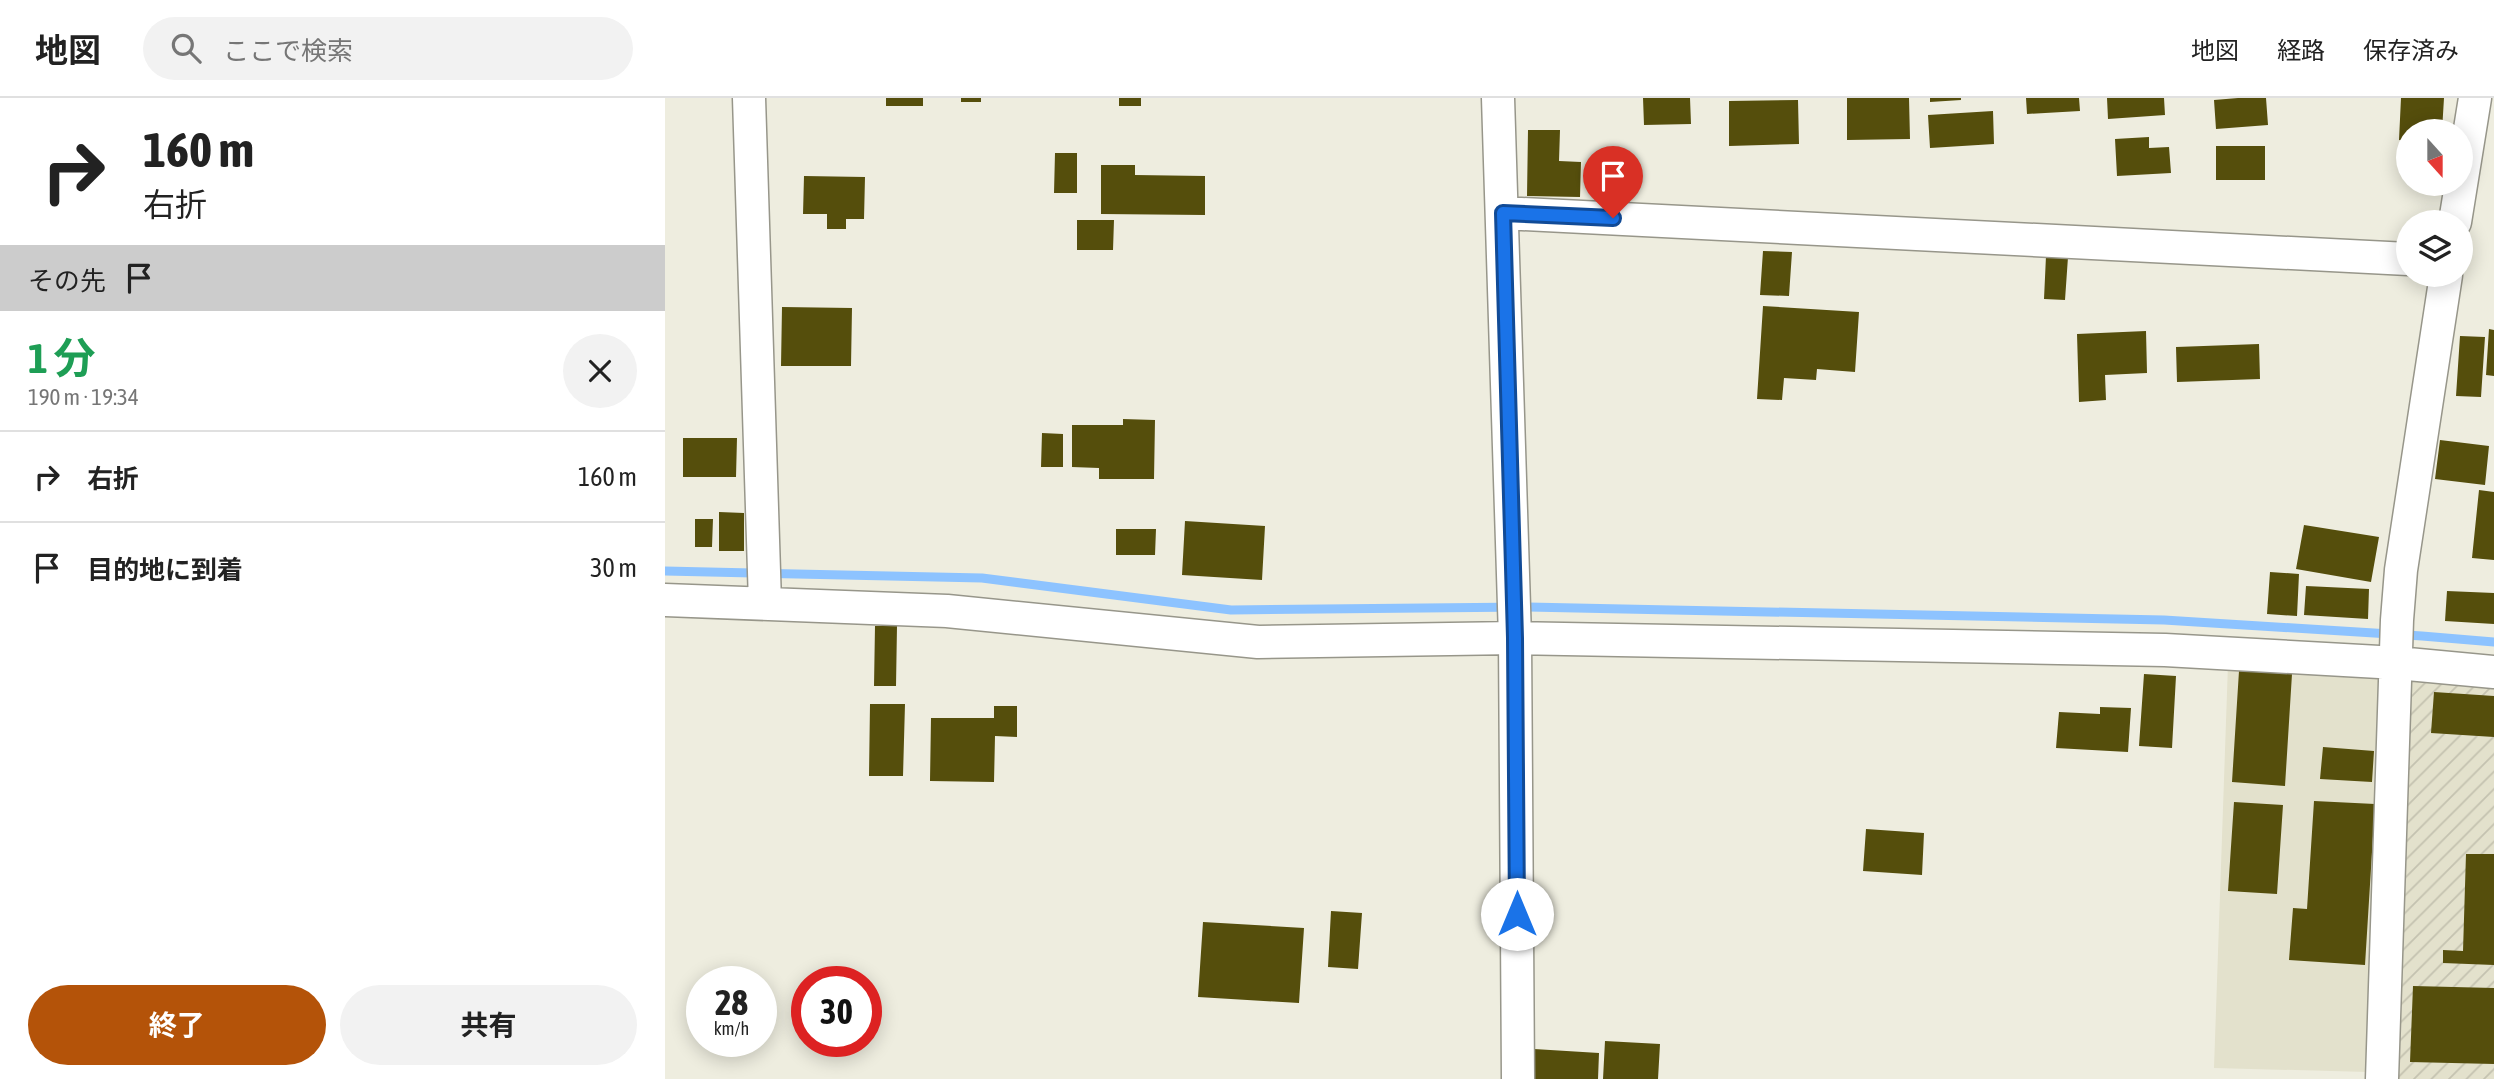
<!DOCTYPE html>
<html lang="ja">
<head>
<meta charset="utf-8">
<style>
  :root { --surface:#fff; --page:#f2f2f2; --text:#222; --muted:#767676; --line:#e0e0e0; --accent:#b45309 }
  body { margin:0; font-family:"Asap Condensed","Noto Sans JP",sans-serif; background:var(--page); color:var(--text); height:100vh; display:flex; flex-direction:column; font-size:26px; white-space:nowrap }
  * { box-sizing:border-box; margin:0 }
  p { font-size:23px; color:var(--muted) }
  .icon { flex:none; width:38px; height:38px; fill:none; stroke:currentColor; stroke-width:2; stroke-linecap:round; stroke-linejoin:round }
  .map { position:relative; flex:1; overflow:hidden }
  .details { display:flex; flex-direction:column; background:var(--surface); width:665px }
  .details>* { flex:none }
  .top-card { background:#fff; color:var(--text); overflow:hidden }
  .needle { width:46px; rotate:159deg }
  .fabs { position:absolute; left:1731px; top:21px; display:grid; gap:14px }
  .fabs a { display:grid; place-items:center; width:77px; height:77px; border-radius:50%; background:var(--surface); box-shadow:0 4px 18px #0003; font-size:35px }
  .speed { position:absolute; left:21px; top:868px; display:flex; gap:14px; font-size:35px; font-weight:700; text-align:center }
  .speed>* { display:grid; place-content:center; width:91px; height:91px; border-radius:50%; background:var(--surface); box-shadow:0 4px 18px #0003; line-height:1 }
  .speed small { font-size:18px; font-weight:400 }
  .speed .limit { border:10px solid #d22; background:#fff; color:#111 }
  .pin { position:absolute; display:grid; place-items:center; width:60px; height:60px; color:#fff; margin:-72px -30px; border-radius:50% 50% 50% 0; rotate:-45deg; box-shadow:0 0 7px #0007 }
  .pin .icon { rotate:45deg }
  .me { position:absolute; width:77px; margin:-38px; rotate:0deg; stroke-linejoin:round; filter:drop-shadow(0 0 5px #0008) }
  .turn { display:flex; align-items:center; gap:24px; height:147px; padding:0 28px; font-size:32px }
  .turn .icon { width:91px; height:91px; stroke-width:2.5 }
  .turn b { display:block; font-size:49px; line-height:60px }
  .then { display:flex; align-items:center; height:66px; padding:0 28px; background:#0003; gap:14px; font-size:26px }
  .round { display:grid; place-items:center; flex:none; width:74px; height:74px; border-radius:37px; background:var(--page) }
  .headline { display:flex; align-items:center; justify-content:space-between; height:119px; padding:0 28px }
  h1 { font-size:42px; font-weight:700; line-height:52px; color:#1e9e55 }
  .action { display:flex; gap:14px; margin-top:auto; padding:14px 28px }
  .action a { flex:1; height:80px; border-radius:42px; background:var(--accent); color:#fff; font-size:28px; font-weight:700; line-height:80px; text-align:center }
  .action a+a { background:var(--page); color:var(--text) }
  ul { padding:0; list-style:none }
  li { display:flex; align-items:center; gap:21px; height:91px; padding:0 28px; border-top:2px solid var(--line) }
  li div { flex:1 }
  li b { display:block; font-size:26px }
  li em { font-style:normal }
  header { display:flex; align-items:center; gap:42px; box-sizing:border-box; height:98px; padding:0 35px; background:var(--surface); border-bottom:2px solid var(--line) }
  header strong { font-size:33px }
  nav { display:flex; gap:38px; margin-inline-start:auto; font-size:24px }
  .search { width:490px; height:63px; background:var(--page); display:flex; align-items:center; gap:18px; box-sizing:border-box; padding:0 24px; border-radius:38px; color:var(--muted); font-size:26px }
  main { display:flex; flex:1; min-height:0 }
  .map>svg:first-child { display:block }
  .built { fill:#e3e1cc }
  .industrial { fill:url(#industrial-furrows) }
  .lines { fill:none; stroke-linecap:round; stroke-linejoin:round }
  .stream { stroke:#8dc3ff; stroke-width:9 }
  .building { fill:#554e0c }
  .street-casing { stroke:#97968a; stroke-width:35 }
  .street { stroke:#fff; stroke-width:32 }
  .route-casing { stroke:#114b97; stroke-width:18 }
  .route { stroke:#1a73e8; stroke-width:12 }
</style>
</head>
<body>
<header>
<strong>地図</strong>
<div class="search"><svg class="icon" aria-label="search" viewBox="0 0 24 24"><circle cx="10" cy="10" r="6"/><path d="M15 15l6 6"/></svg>ここで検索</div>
<nav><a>地図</a><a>経路</a><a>保存済み</a></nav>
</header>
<main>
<section class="details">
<div class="top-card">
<div class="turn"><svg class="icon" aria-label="right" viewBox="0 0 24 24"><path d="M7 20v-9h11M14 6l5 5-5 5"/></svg><div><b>160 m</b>右折</div></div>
<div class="then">その先<svg class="icon" aria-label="arrive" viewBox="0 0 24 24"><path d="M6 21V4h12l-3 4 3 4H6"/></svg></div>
</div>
<div class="headline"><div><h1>1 分</h1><p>190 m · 19:34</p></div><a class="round"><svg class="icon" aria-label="close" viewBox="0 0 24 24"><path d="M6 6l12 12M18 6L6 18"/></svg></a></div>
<ul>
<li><svg class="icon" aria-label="right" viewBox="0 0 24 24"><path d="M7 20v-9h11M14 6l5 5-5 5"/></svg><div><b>右折</b></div><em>160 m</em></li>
<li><svg class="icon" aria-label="arrive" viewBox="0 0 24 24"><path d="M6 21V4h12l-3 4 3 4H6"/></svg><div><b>目的地に到着</b></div><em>30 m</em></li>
</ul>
<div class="action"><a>終了</a><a>共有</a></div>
</section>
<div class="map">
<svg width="1829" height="981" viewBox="0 0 1829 981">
  <defs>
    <pattern id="industrial-furrows" width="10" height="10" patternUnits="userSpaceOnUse" patternTransform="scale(1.75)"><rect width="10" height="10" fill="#e3e1cc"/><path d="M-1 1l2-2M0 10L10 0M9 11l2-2" fill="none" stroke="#c4c2b0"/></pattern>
  </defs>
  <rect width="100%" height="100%" fill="#eeeddf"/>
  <path class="built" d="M1563,566l157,6 -17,402 -154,-4z"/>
  <path class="industrial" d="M1746,579l83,8v394h-101z"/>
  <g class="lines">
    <path class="stream" d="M0,473l317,7 249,32 297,-3 636,13 258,16 72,6"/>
  </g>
  <path class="building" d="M221,0h37v8h-37z
    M296,0h20v4h-20z
    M454,0h22v8h-22z
    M978,0h47l1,26 -47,1z
    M1182,0h62l1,41 -63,1z
    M1265,0h31v2l-31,2z
    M1361,0h53l1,13 -53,3z
    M1442,0h57l1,17 -57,4z
    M1573,0h28l2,27 -52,4 -2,-29z
    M1736,0h43l-2,33h-34v10l-9,-1z
    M1133,2l1,44 -70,2v-45z
    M1328,13l1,33 -64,4 -2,-33z
    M863,32h32l-1,31 22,1 -1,35 -53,-1z
    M1484,39v11l20,-1 2,26 -54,3 -2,-37z
    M1551,48h49v34h-49z
    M390,55h22v40h-23z
    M436,67h34v10l70,1v39l-104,-1z
    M139,78l61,1 -1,42h-18v10h-19v-15h-24z
    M412,122h37l-1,30h-36z
    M1098,153l29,1 -3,44 -29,-1z
    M1381,158l22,1 -3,43 -21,-1z
    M1098,208l96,6 -4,60 -38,-3 -1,11 -32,-2 -2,22 -25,-1z
    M117,209l70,1 -1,58h-70z
    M1824,231l5,1v46l-8,-1z
    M1481,233l1,42 -42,2 1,25 -27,2 -2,-68z
    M1795,238l25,1 -4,60 -25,-1z
    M1594,246l1,35 -83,3 -1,-35z
    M458,321l32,1 -1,59h-55v-11l-27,-1v-42h51z
    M377,335l21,1v33h-22z
    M18,340h54l-1,39h-53z
    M1775,342l49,6 -4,39 -50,-6z
    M1814,392l15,2v68l-22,-2z
    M54,414l25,1v38h-25z
    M30,421h18l-1,28h-17z
    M520,423l80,5 -3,54 -80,-5z
    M1639,427l75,12 -8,45 -75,-13z
    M451,431h40l-1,26h-39z
    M1605,474l29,2 -2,42 -30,-2z
    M1641,488l63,3 -1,30 -64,-4z
    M1782,493l47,2v31l-49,-3z
    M210,528h22l-1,60h-22z
    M1574,573l53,3 -7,112 -53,-4z
    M1479,576l32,2 -4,72 -33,-2z
    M1769,594l60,4v41l-63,-4z
    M205,606h35l-2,72h-34z
    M329,608h23v31l-22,-1 -1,46 -64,-1 1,-63h63z
    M1435,609l31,1 -3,44 -72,-4 3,-36 41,2z
    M1658,649l51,4 -2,31 -52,-3z
    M1649,703l61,3 -10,161 -76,-5 4,-52 14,1z
    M1569,704l49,3 -6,89 -49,-3z
    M1201,731l58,4 -2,42 -59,-4z
    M1801,756h28v111l-51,-2v-13l20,1z
    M666,813l31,2 -4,56 -30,-2z
    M538,824l101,6 -5,75 -101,-6z
    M1748,888l81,2v76l-84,-2z
    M940,943l55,3 -2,35h-55z
    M869,951l65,4 -1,26h-66z"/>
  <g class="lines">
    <defs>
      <path id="street" d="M84,0l16,505
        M833,0l17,540 3,441
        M838,115l905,46
        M1790,124l20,-124
        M0,502l282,11 311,31 257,-4 650,12 232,13 97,9
        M1717,981l15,-459 4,-50 45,-295"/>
    </defs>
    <use href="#street" class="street-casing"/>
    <use href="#street" class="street"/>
  </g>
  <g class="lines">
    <defs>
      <path id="route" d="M852,816l-2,-276 -12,-425 110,5"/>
    </defs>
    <use href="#route" class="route-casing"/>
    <use href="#route" class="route"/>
  </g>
</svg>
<div class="fabs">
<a><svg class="needle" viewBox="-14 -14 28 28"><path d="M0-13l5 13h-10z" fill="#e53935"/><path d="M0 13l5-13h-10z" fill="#767676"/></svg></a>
<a><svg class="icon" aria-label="layers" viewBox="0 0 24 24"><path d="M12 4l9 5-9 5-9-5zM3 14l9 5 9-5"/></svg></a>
</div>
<div class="speed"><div>28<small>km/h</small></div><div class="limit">30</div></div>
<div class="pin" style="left:948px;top:120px;background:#d93025"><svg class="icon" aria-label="arrive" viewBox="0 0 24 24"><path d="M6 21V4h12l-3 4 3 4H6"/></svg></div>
<svg class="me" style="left:852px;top:816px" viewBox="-20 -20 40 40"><circle r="19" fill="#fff"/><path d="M0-13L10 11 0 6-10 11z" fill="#1a73e8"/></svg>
</div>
</main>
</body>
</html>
